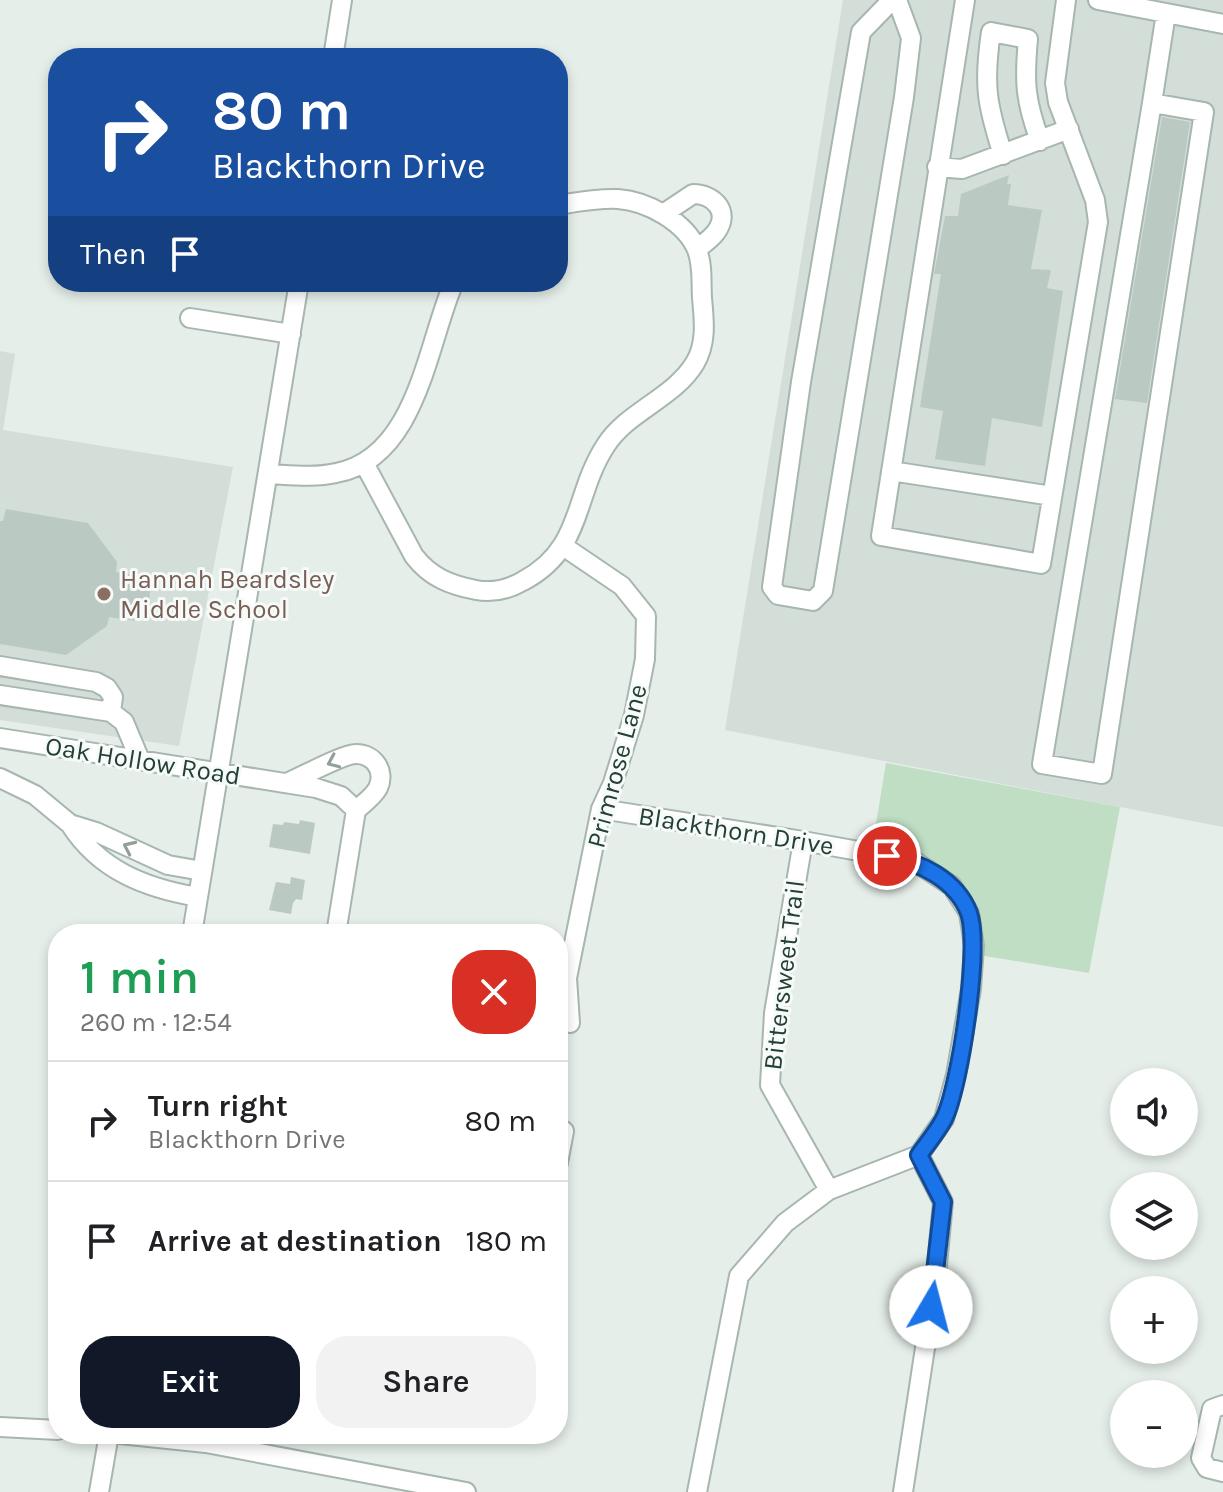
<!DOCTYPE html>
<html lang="en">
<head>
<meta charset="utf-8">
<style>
  :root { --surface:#fff; --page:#f2f2f2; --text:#202124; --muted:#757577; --line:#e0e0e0; --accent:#111827 }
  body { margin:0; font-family:Karla,sans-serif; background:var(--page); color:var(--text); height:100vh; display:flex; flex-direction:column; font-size:30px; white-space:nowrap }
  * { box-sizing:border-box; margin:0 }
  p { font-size:26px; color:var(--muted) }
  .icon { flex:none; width:44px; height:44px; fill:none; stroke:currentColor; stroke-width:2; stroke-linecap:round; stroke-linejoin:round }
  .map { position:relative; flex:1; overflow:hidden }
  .details { position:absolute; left:48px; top:924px; width:520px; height:520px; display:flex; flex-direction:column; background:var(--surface); border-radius:32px; box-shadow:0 4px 12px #0003 }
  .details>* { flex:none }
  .banner { position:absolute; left:48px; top:48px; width:520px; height:244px; border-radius:32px; box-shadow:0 4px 12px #0003; background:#1a4fa0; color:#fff; overflow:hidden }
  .fabs { position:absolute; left:1110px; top:1068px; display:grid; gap:16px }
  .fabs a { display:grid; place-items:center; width:88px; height:88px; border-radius:50%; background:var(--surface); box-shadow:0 4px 12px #0003; font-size:40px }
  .pin { position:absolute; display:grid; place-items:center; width:68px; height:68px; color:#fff; margin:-34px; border:4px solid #fff; border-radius:50%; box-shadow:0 2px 8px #0007 }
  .me { position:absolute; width:88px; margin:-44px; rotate:8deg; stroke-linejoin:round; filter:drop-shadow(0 0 6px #0008) }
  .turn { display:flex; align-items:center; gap:28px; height:168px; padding:0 32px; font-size:36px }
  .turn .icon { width:104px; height:104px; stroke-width:2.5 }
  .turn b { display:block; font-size:56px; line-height:68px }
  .then { display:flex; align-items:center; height:76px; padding:0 32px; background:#0003; gap:16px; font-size:30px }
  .round { display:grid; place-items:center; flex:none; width:84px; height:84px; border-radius:32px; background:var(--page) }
  .overview { display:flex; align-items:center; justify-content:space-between; height:136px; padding:0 32px }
  h1 { font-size:48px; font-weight:600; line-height:60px; color:#1e9e55 }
  .action { display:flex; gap:16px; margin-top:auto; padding:16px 32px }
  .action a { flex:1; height:92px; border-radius:32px; background:var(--accent); color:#fff; font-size:32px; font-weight:600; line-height:92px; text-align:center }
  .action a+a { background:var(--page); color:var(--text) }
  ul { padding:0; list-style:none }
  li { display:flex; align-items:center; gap:24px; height:120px; padding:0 32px; border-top:2px solid var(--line) }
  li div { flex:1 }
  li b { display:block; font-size:30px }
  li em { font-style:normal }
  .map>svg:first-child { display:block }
  .built { fill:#d3ded8 }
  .green { fill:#bfdec4 }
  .building { fill:#bac9c2 }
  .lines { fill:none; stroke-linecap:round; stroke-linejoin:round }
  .minor-casing { stroke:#a7b6af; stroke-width:22 }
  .minor { stroke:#fff; stroke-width:18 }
  .oneway { stroke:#92a09a }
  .route-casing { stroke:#114b97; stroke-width:20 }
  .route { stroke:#1a73e8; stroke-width:14 }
  .education-dot { fill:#8d6e63; stroke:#f6faf8; stroke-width:3 }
  .labels { text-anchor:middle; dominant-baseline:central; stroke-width:6; stroke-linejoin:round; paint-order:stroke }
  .education-label { font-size:26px; fill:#785e54; stroke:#f6faf8; text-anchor:start }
  .street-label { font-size:26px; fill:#244035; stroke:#f6faf8 }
</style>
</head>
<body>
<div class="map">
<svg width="1223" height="1492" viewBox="0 0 1223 1492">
  <rect width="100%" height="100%" fill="#e5eee9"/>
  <path class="built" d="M843,0h380v827l-498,-97z
    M0,351l15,3 -12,76 230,37 -54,279 -179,-26z"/>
  <path class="green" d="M886,763l234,44 -31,166 -110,-18 -7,-44 -47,-51 -21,-11 -31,-7z"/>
  <path class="building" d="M1162,117l28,5 -43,281 -32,-4z
    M1009,175l-2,9h4l-3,21 34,5 -11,59 20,1 -4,18 16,3 -21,136 -50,-9 -7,48 -50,-7 8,-48 -23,-4 21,-133h-7l11,-58h13l3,-22z
    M6,509l82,14 29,39 -1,10 28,5 7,10 -4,27 -10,7 -28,-4 -2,9 -41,29 -66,-11v-123h3z
    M300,820l15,3 -5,31 -41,-7 4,-23 10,1 1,-3 15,2z
    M291,877l14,3 -3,20 -6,-1 -3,4 -2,11 -22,-4 7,-28 14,2z"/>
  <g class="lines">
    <defs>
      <path id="minor" d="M892,0l-31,32 -60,350 -29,205 6,8 35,6 10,-10 81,-494 7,-59 -14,-38
        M965,0l-84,536 160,28 57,-342 -3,-22 -37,-98 -3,-19 11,-83
        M1098,0l125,24
        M333,58l9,-58
        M1152,103l-110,661 60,10 102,-662 -52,-9 14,-90
        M1003,155c-16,-50 -20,-70 -12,-123l37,7c-4,43 -3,61 12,102
        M937,167l25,2 107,-40
        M663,214l30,-20c21,0 38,18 23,38 -5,7 -13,12 -19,17
        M190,318l101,16
        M364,463l50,93c16,21 36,29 62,34 16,3 33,-1 47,-9 61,-32 50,-86 83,-136 22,-34 68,-47 89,-82 12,-20 9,-43 7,-65 -1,-16 1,-33 -5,-48 -11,-28 -50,-49 -79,-51 -19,-1 -41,3 -60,6
        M891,471l161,25
        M268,474c22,1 46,4 68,-1 81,-15 91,-129 118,-191
        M563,546l59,40 24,30 -1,43 -11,56 -21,68 -12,26 -34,169 3,45
        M0,666l96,16 11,6 6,9 -2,15
        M0,695l111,17 13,10 16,38
        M0,738l316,50 25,8 15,14 -20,124
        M0,778l35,17 35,29
        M287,783c14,-6 56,-29 69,-29 18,0 30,17 22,34 -5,9 -15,16 -22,22
        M601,809l202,32 111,20 38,25 17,27 5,33 -3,43 -15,86 -12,44 -25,36 -90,35 -44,33 -46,53 -42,216
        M803,841l-29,172 -4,72 59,105
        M198,897c-53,-9 -99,-27 -128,-73l26,8 72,33 34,6
        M192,934l107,-652
        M558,1163l6,-32
        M1223,1405l-11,4 -11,49 6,10 16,4
        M0,1427l58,3
        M120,1434l86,9 260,49
        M99,1492l10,-58
        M903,1492l33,-216 7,-74 -24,-47"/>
    </defs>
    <use href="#minor" class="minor-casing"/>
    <use href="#minor" class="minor"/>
  </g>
  <defs><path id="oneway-chevron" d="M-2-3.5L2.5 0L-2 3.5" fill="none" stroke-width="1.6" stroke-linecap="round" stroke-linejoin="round" transform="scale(2)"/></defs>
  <g class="oneway">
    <use href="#oneway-chevron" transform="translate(333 762) rotate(156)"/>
    <use href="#oneway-chevron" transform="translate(129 847) rotate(-155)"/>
  </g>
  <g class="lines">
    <defs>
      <path id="route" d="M887,856c32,6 69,23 82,57 12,34 -9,173 -25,206 -7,13 -17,25 -25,36l24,47 -12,105"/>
    </defs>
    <use href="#route" class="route-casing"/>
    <use href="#route" class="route"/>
  </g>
  <circle class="education-dot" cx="104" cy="594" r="8"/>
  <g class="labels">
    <g class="education-label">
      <text x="120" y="579">Hannah Beardsley<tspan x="120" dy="30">Middle School</tspan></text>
    </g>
    <g class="street-label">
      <text transform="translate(143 761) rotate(9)">Oak Hollow Road</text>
      <text transform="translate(617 766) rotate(-75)">Primrose Lane</text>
      <text transform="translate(736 831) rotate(9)">Blackthorn Drive</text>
      <text transform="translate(784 975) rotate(-83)">Bittersweet Trail</text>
    </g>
  </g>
</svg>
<div class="fabs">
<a><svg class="icon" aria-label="sound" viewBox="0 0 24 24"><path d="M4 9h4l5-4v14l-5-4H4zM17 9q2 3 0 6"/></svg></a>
<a><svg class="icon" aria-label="layers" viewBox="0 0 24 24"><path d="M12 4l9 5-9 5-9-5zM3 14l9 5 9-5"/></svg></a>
<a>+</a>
<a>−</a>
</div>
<div class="pin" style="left:887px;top:856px;background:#d93025"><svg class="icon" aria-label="arrive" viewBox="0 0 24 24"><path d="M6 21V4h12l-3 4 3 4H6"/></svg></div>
<svg class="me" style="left:931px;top:1307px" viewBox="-20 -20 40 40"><circle r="19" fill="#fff"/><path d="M0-13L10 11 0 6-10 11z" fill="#1a73e8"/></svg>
<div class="banner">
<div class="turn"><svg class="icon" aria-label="right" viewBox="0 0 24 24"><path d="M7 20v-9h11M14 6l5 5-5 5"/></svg><div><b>80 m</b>Blackthorn Drive</div></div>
<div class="then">Then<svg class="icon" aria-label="arrive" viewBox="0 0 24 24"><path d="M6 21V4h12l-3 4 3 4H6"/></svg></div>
</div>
<section class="details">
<div class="overview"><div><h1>1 min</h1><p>260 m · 12:54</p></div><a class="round" style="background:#d93025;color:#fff"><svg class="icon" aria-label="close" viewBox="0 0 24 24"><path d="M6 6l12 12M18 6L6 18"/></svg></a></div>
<ul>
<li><svg class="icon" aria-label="right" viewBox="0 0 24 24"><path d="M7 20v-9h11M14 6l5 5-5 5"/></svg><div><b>Turn right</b><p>Blackthorn Drive</p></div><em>80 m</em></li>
<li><svg class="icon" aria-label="arrive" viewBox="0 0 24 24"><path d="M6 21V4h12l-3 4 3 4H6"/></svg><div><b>Arrive at destination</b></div><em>180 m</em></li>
</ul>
<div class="action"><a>Exit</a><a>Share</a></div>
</section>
</div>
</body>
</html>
